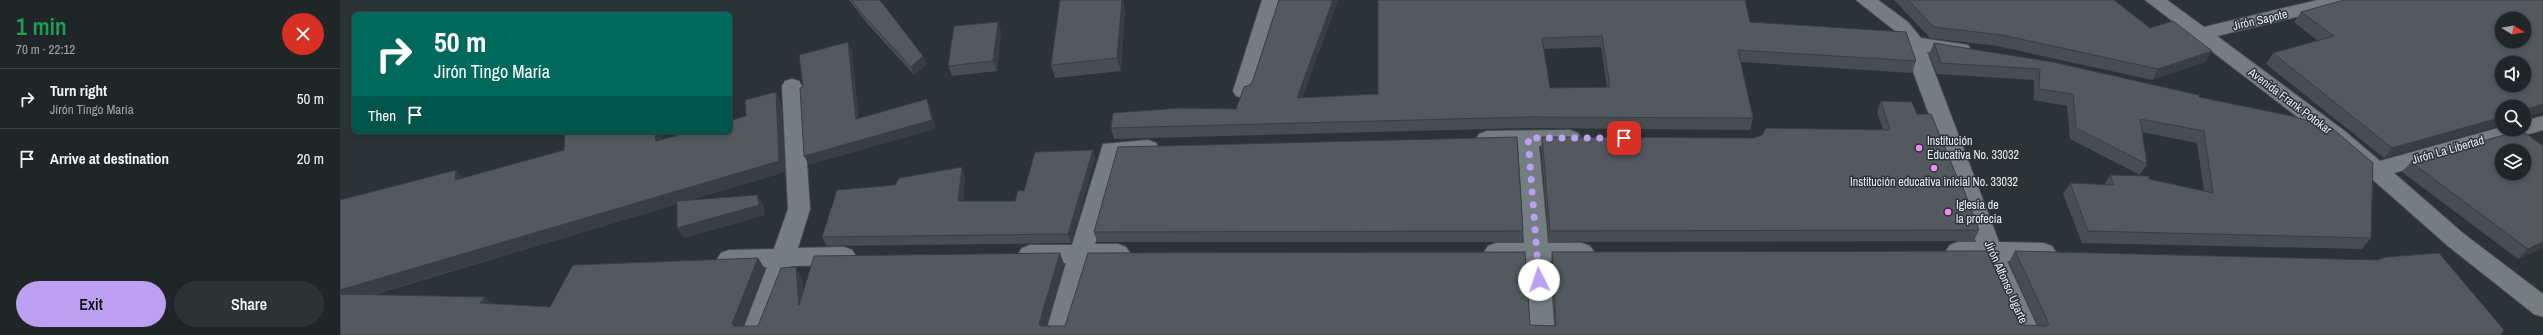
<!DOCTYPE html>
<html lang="en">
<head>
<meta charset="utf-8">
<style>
  :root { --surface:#202628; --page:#2d3234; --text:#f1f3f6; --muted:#a2a5a8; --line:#3d4345; --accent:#bca0f2 }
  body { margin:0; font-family:"Archivo Narrow",sans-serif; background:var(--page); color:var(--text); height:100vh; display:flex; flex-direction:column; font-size:15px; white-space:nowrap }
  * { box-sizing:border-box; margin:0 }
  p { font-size:13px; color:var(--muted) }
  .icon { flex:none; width:22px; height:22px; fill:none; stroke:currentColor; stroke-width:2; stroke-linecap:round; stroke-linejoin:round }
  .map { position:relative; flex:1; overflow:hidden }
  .sheet { display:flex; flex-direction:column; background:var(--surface); width:340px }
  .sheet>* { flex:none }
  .hud { position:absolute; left:12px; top:12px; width:380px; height:122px; border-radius:6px; box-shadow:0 2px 6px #0003,0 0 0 1px var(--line); background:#00695c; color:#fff; overflow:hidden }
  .needle { width:26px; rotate:101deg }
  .fabs { position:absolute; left:2155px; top:12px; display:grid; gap:8px }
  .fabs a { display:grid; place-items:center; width:36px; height:36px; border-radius:50%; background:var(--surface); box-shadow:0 2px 6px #0003,0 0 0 1px var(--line); font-size:20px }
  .pin { position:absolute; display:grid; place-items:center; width:34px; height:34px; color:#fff; margin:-17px; border-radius:8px; box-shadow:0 2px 6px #0006 }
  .me { position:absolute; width:44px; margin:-22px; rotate:356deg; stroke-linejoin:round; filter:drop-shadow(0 0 3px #0008) }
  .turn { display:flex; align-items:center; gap:14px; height:84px; padding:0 16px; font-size:18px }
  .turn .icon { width:52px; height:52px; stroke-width:2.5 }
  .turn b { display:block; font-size:28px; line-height:34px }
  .then { display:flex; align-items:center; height:38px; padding:0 16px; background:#0003; gap:8px; font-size:15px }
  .round { display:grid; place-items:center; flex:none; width:42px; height:42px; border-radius:21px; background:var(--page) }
  .head { display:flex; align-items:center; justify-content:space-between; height:68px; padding:0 16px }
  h1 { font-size:24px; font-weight:600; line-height:30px; color:#1e9e55 }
  .primary-button { display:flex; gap:8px; margin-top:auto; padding:8px 16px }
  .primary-button a { flex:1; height:46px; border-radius:24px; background:var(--accent); color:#111; font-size:16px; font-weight:600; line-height:46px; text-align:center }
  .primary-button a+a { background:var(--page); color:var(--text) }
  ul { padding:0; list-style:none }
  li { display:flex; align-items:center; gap:12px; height:60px; padding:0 16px; border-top:1px solid var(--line) }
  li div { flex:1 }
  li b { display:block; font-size:15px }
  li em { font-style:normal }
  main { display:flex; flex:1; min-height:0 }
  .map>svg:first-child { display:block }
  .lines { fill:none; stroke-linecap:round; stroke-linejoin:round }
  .minor-casing { stroke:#464e50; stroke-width:2 }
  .minor { fill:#747e82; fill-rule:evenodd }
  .wall { fill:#474d52; fill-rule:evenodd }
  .shaded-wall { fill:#393e42 }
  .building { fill:#52595f; stroke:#393e42; fill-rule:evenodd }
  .route { stroke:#bca0f2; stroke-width:7; stroke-dasharray:0 12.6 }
  .poi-dot { fill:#f489f0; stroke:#2a3336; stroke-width:1.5 }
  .labels { text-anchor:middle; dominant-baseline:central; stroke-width:3; stroke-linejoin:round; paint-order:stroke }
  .street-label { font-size:12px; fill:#e9eff1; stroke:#2a3336 }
  .poi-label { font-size:12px; fill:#e9eff1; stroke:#2a3336; text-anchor:start }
</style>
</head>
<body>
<main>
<section class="sheet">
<div class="head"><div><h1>1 min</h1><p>70 m · 22:12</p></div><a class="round" style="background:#d93025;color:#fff"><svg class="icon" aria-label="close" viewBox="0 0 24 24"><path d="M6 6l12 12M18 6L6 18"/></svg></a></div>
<ul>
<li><svg class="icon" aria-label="right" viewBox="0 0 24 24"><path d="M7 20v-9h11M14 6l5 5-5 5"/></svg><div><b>Turn right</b><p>Jirón Tingo María</p></div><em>50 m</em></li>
<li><svg class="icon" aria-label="arrive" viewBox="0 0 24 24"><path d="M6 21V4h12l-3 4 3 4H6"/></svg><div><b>Arrive at destination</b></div><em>20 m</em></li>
</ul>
<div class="primary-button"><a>Exit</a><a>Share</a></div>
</section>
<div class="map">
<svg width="2203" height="335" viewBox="0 0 2203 335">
  <rect width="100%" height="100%" fill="#2a3336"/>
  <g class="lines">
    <defs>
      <path id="minor" d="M922,0h20l-29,91 -3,5 -7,2 -7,-2 -3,-5z
        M1516,0h22l30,22 13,16 47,7 3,5 -3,5 -7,2 -34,-5 72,190 45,1 8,3 4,6 -4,6 -8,3h-37l34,74h-24l-34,-75h-25l-8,-3 -4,-6 4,-6 8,-3h18l-62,-168 -9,-29 -11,-15z
        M1805,0h22l37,27 114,-27h35l-3,4 -133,32 129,96 34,29 122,-34v2h22v-8l19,-5v14l-149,43 70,61 79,60v23l-9,-3 -86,-68 -118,-104z
        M452,79l7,2 3,5 8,123 -12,39 46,-1 8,3 4,6 -4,6 -8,3 -53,1 -26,69h-24l26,-68 -38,1 -8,-3 -4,-6 4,-6 8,-3 45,-1 14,-40 -6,-123 3,-5z
        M1230,130l8,3 3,5 -3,5 -39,3 9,97h34l8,3 4,6 -4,6 -8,3h-33l6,74h-24l-5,-74h-30l-8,-3 -4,-6 4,-6 8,-3h28l-6,-97 -31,1 -8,-3 -3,-5 3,-5 8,-3z
        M808,140l8,3 3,5 -3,5 -36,3 -25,88h23l8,3 4,6 -4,6 -8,3h-28l-21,73h-24l21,-72h-36l-8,-3 -4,-6 4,-6 8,-3h42l31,-101z"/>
    </defs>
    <use href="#minor" class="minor-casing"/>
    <use href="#minor" class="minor"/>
  </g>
  <path class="wall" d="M509,0h30l44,56 4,8 -13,11 -49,-54z
    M939,0h59l-36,98 76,-4v-94l372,22 166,39 -4,12 -171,-11 12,56 -3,12 -222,-2 -414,11 -3,-11 125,-19 17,-29zM1261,47l6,40 -57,1 -6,-39z
    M1554,0h220l36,28 62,23 -7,11 -53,18 -155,-34 -67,-8z
    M2203,0v112l-19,6 -22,-11v18l-118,33 -118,-94 7,-11 45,-12 -24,-19 7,-10z
    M785,8l-4,63 -66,7 -4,-13z
    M658,22l3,10 -4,39 -45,5 -4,-10z
    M1594,43l265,54 172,141 -9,11 -280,-6 -19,-49 7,-11 34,2 6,-10 39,4 55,12 -7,-48 -55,-11 5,32 -7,11 -70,-36 -3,-33 -33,-6v-20l-97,-6 -8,-20z
    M436,92l5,11 4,69 -95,28 73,5 2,10 -81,23 -7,-34 -304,91 118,9 59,3 208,-49 7,11 -22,57h15l44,-48 1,13 261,-27 -18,62 484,-1 24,1 -3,-64 1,-10 470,73 16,1 -29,-64 6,-11 489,79 -2164,5 123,-157 101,-28 98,-15v4l84,-23z
    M1541,101l36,13 40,63 22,53 -5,11 -425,1 -8,-94 1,-11 212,1 129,-9 -6,-17z
    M2203,146v102l-25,11 -116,-87 9,-10z
    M755,159l-24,84 -244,3 -5,-9 73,-52 70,-9 -2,25h52l9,-10z
    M1183,231l-1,11h-425l-3,-10z"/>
  <path class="shaded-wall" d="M782,0h1l2,8 -4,63 -4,-13z
    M993,0h5l-40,110 -1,-12z
    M658,22l3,10 -4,39 -4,-10z
    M508,42l4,9 8,77 -4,-9z
    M1872,51l-7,11 -53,18 6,-11z
    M583,56l4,8 -13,11 -3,-8z
    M436,92l5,11 4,69 -445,132v-14l439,-129z
    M587,99l4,9 5,21 -127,36 -5,-9z
    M2203,104v8l-19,6v-8z
    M2162,117v8l-118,33 8,-10z
    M315,132h5l2,3 1,17 -7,-11z
    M753,150l2,9 -24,84 -3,-9z
    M622,167l3,9 -3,34 -4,-9z
    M116,170l9,11 -10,-1z
    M417,195l6,10 2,10 -81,23 -7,-10z
    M2203,242v6l-25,11 10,-10z
    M720,253l4,11 -20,71 -5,-11z
    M418,258l7,11 -25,65 -8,-10z
    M456,267l6,11 3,38 -6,-11z
    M145,297l10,10 -15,-4z"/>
  <path class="building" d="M512,0h27l4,4 40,52 -12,11 -50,-54z
    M720,0h62l-5,58 -66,7z
    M939,0h54l-36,98 81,-4v-94h367l5,22 156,10 10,29 -178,-11 15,68 -224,-1 -418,11 2,-15 67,-5 56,1 8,-22 6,-2 3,-5zM1262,36l8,51 -60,1 -8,-50z
    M1568,0h206l36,28 23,-7 39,30 -54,18 -156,-34 -68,-8z
    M2004,0h199v104l-19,6v-3h-22v10l-110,31 -119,-95 61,-17 -33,-24zM2162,19h22v22h-22zM2162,63h22v22h-22z
    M658,22l-5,39 -45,5 6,-40z
    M508,42l8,77 71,-20 5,21 -128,36 -4,-68 3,-1 -4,-32z
    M1594,43l119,19 119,27 27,6v2l93,19 40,12 41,35 -2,75 -283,-7 -18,-48 44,2 -4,-10 39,1v3l64,14 -9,-62 -64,-12 7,45 -71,-36 -3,-34 -34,-5 1,-20 -99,-6z
    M436,92l3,69 -439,129v-90l116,-30 -1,10 109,-30 1,-18h90l1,9 33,-9h41v-11l16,-5 -1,-16z
    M1541,101l31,1 5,12h14l26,63h2l20,53 -429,1 -8,-94 212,1 8,-3 4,-7 124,2z
    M2181,130l22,16v96l-15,7 -117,-87zM2162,151h22v22h-22z
    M1177,137l6,94 -429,1 24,-85z
    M753,150l-25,84 -246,3 15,-47 58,-5 4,-7 63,-11 -4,34h57l3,-11 6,1 11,-39z
    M417,195l2,10 -82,23v-27z
    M1647,251l35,74 25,1 2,-2 -34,-73 362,9 9,-3 53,-4 65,77 -3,5h-2161v-41l145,3 -5,6 70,4 23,-42 185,-7 -26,66 2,2h24l23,-58 15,-1 3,38 15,-49 246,-3 -21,71 2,2h24l23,-73 437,-1 5,73 26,1 -4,-74z"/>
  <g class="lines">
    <path class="route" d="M1199,280l-11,-142h96"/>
  </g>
  <g class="poi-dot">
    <circle cx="1579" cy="148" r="4"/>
    <circle cx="1594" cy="168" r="4"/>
    <circle cx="1608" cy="212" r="4"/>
  </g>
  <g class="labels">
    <g class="street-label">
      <text transform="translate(1920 20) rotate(-13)">Jirón Sapote</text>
      <text transform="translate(1950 101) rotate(37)">Avenida Frank Potokar</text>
      <text transform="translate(2108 150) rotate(-16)">Jirón La Libertad</text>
      <text transform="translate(1666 282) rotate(66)">Jirón Alfonso Ugarte</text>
    </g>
    <g class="poi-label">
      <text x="1587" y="141">Institución<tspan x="1587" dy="14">Educativa No. 33032</tspan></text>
      <text x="1594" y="182" text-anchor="middle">Institución educativa inicial No. 33032</text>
      <text x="1616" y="205">Iglesia de<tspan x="1616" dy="14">la profecia</tspan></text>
    </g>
  </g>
</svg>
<div class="fabs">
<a><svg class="needle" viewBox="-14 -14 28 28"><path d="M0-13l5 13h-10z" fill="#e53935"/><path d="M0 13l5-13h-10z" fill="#a2a5a8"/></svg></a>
<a><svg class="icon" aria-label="sound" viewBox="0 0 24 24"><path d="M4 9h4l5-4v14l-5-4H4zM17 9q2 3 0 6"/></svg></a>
<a><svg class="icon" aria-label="search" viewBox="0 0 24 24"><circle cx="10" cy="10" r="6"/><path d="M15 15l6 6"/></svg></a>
<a><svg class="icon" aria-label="layers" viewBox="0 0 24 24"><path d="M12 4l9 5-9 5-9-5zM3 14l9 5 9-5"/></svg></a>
</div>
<div class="pin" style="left:1284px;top:138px;background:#d93025"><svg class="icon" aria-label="arrive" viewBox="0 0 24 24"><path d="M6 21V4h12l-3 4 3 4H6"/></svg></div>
<svg class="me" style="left:1199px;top:280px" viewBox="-20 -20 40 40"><circle r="19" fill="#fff"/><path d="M0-13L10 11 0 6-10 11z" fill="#bca0f2"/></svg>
<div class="hud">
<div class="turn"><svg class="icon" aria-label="right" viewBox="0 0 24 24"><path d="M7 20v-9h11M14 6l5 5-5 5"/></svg><div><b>50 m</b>Jirón Tingo María</div></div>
<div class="then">Then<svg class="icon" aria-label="arrive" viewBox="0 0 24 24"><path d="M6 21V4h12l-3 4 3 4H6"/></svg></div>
</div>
</div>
</main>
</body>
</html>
